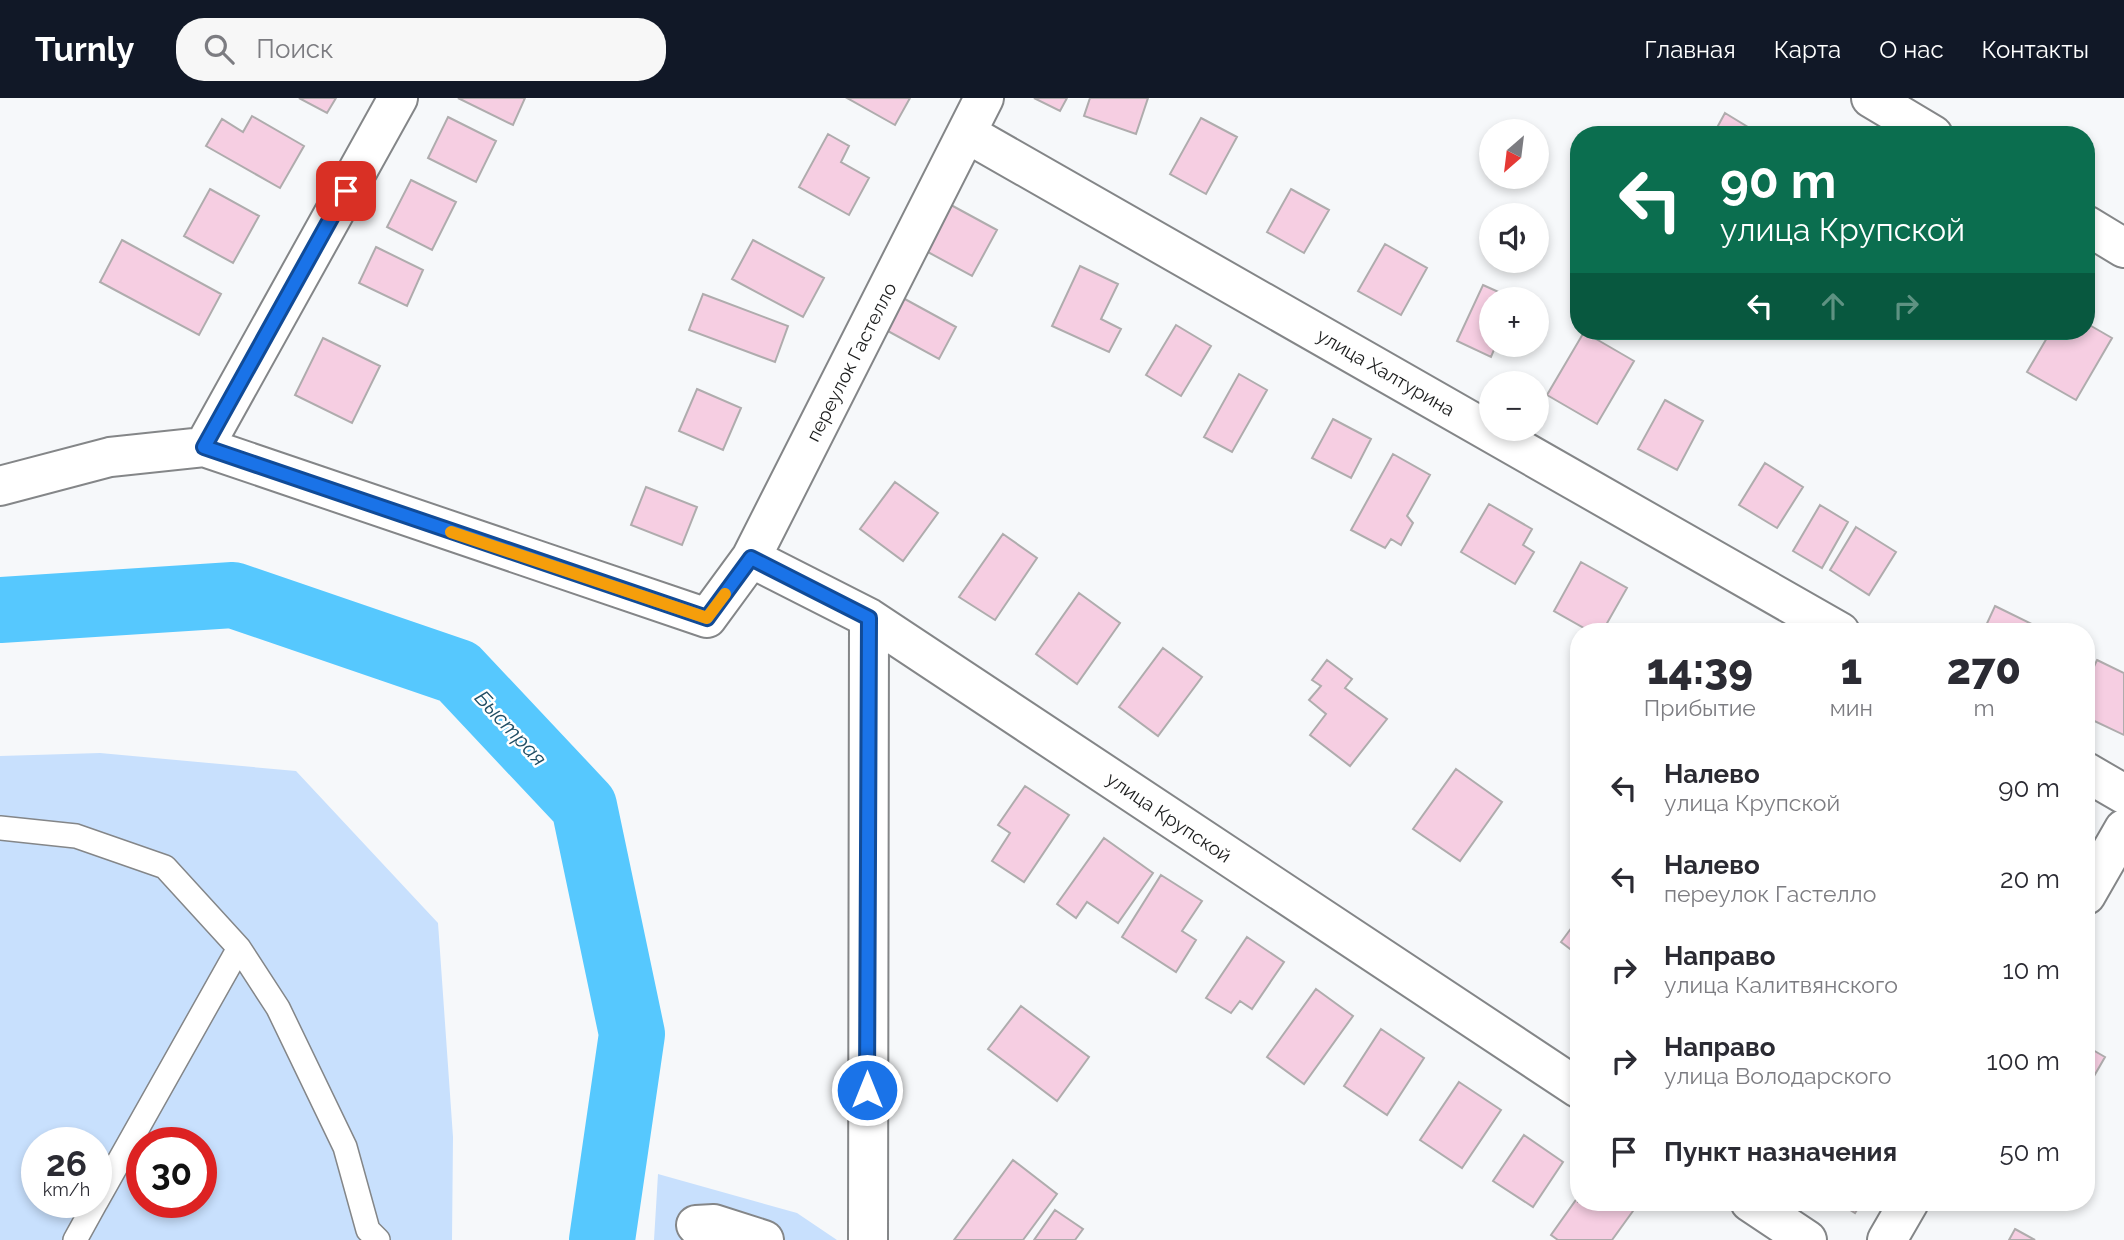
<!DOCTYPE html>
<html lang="ru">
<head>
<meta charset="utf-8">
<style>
  :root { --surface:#fff; --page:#f7f7f7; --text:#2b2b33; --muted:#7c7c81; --accent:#111827 }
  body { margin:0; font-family:Raleway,sans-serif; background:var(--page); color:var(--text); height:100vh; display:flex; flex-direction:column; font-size:26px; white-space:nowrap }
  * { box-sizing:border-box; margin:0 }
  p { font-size:23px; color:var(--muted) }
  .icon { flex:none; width:38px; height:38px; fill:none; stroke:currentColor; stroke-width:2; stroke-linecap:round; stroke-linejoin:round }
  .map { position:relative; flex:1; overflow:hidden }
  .panel { position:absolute; left:1570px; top:525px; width:525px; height:588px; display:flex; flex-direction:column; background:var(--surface); border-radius:28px; box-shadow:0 4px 10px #0003 }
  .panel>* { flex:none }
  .hud { position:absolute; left:1570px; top:28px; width:525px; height:214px; border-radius:28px; box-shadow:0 4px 10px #0003; background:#0b6e4f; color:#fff; overflow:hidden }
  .needle { width:46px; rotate:208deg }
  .buttons { position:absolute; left:1479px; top:21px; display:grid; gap:14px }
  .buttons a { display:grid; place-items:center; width:70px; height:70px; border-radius:50%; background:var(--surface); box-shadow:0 4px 10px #0003; font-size:35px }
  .speed { position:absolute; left:21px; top:1029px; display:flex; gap:14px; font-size:35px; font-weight:700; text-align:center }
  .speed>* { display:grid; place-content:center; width:91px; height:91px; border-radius:50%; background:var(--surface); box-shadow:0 4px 10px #0003; line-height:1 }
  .speed small { font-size:18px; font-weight:400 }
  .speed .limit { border:10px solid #d22; background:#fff; color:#111 }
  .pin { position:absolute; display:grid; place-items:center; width:60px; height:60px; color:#fff; margin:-30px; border-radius:14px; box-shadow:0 4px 10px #0006 }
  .me { position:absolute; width:77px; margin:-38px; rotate:0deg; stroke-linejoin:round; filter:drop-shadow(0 0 5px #0008) }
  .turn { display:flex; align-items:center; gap:24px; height:147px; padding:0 35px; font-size:32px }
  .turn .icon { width:91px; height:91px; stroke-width:2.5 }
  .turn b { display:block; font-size:49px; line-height:60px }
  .lanes { display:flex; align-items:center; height:66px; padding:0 35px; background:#0003; justify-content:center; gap:35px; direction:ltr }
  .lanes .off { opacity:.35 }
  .eta { display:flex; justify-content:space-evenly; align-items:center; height:119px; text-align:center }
  .eta b { font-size:42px; font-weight:800; line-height:49px }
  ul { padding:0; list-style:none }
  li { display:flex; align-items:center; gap:21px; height:91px; padding:0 35px }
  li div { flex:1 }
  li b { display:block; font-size:26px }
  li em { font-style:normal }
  header { display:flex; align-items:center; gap:42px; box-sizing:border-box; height:98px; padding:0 35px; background:var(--accent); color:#fff }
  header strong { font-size:33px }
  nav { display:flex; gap:38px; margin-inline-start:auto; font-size:24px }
  .search { width:490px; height:63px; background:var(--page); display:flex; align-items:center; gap:18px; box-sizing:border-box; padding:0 24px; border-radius:28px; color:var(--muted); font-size:26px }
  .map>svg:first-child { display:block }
  .green { fill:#c8e0fd; fill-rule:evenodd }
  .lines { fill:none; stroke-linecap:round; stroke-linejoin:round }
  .river { stroke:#56c8fe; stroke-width:66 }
  .building { fill:#f6cee2; stroke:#afacad; stroke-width:2 }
  .service-casing { stroke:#848688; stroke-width:26 }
  .minor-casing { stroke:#848688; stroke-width:42 }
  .service { stroke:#fff; stroke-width:23 }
  .minor { stroke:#fff; stroke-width:38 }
  .route-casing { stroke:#114b97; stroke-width:18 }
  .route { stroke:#1a73e8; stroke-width:12 }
  .slow { stroke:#f59e0b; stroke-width:12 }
  .labels { text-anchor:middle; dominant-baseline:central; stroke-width:5; stroke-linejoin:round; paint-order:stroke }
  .street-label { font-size:19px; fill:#1b1c1c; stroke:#fff }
  .water-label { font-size:21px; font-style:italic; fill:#204e65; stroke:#fff }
</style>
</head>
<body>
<header>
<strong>Turnly</strong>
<div class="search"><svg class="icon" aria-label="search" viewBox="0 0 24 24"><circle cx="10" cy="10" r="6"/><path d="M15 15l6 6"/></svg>Поиск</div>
<nav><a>Главная</a><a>Карта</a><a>О нас</a><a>Контакты</a></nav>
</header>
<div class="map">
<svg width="2124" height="1142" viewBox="0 0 2124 1142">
  <rect width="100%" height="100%" fill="#f6f8fa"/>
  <path class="green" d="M100,655l196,18 142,152 15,214 -1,103h-452v-484zM37,1045h59v59h-59zM142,1045h59v59h-59z
    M658,1076l139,39 40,27h-183z"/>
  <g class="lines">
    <path class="river" d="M0,512l233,-15 225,77 126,134 48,228 -30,206"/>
  </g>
  <path class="building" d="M299,0h37l-9,15z
    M458,0h67l-12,27z
    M847,0h63l-15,27z
    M1034,0h33l-7,13z
    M1090,0h58l-12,36 -52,-18z
    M1725,15l31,19 -1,3h-42z
    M252,18l52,30 -24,42 -74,-42 16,-27 21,13z
    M448,19l48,24 -20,41 -48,-24z
    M1201,20l36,19 -31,57 -36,-20z
    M828,36l21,12 -8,16 28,16 -20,37 -50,-28z
    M411,82l45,22 -24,48 -45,-23z
    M210,91l49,27 -26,47 -49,-27z
    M1291,91l38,21 -25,43 -37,-21z
    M951,107l46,25 -25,46 -46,-25z
    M122,142l99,54 -22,41 -99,-53z
    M753,142l71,38 -21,39 -71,-38z
    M1385,146l42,24 -26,47 -43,-24z
    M376,149l47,23 -16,36 -48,-23z
    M1080,168l38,18 -17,35 20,10 -12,23 -57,-26z
    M1483,187l31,14h-23v46h5l-5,12 -34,-16z
    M703,196l85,32 -13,36 -86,-32z
    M903,200l53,29 -17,32 -53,-29z
    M2086,225l26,15 -36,62 -49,-28 24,-41h35z
    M1176,227l35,21 -30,50 -35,-21z
    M1584,234l50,29 -37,63 -50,-29z
    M323,240l57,28 -28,57 -57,-28z
    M1239,276l28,16 -35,62 -28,-15z
    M697,291l44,19 -18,42 -44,-19z
    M1665,302l38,21 -26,49 -39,-21z
    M1333,321l38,20 -20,39 -39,-20z
    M1393,356l37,21 -23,41 6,7 -12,22 -10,-6 -6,9 -34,-18z
    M1765,365l38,24 -26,41 -38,-23z
    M895,384l43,31 -35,48 -43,-32z
    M646,389l51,20 -15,38 -51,-20z
    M1489,406l43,25 -9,16 11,7 -19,32 -54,-32z
    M1820,407l28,17 -26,46 -29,-17z
    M1856,429l40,25 -27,43 -39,-25z
    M1003,436l34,24 -42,62 -36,-23z
    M1581,464l46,26 -25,44h-11l-37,-21z
    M1079,495l41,30 -43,61 -41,-30z
    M1995,508l51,25 -1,1h-62z
    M1163,550l39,29 -44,59 -39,-29z
    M1327,562l25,19 -7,9 42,31 -37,47 -40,-31 16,-21 -17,-14 12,-14 -9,-6z
    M2097,562l27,13v62l-38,-18v-33z
    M1456,671l46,33 -42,59 -47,-32z
    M1025,688l44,29 -45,67 -32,-21 18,-28 -12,-8z
    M1104,740l49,35 -35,50 -31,-21 -11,16 -19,-14z
    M1161,777l41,26 -20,30 14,9 -20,32 -54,-35z
    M1578,821v36l-17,-13z
    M1247,839l37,25 -32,47 -12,-8 -9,12 -25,-15z
    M1316,891l37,27 -49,68 -37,-27z
    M1021,908l68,51 -32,44 -69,-52z
    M1381,931l43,29 -37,57 -43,-29z
    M2086,948l19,11 -19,33z
    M1459,984l42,28 -39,58 -42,-28z
    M1524,1037l39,27 -30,45 -40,-26z
    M1013,1062l44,34 -34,46h-69z
    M1578,1099v5h44l11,9 -21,29h-54l-7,-5z
    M1838,1104h24l-7,11z
    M1055,1112l28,19 -8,11h-41z
    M2015,1131l20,11h-26z"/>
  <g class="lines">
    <defs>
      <path id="service" d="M0,730l76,8 89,31 74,81 39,60 67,139 23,83 10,10
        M96,1104l143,-254
        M75,1142l21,-38"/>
      <path id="minor" d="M1871,0l62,37
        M968,36l872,498
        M2086,127l38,23
        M204,349l194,-349
        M0,388l110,-29 94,-10 503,171 44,-60 233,-460
        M751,460l118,60 709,470
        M2086,674l38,22
        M2086,797l38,-66
        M1750,1104l57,38
        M696,1127l18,-1 50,16
        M868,1142l1,-622
        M1887,1142l22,-38"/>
    </defs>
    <use href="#service" class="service-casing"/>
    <use href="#minor" class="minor-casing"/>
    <use href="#service" class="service"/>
    <use href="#minor" class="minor"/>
  </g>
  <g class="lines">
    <defs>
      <path id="route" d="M346,93l-142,256 503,171 44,-60 118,60 -2,472"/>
    </defs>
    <use href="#route" class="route-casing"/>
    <use href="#route" class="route"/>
    <path class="slow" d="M451,434l256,86 18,-24"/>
  </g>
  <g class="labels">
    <g class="street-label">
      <text transform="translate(851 264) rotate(-63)">переулок Гастелло</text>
      <text transform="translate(1386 274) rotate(30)">улица Халтурина</text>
      <text transform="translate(1169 719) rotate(34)">улица Крупской</text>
    </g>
    <g class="water-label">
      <text transform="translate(511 630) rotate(47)">Быстрая</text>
    </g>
  </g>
</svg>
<div class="buttons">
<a><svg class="needle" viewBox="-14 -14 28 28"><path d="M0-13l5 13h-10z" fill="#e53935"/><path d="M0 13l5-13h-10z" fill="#7c7c81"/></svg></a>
<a><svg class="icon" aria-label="sound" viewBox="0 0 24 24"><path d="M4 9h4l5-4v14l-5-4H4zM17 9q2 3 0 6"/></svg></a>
<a>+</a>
<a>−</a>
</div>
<div class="speed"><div>26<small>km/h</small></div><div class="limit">30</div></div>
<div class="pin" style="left:346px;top:93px;background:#d93025"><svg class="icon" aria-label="arrive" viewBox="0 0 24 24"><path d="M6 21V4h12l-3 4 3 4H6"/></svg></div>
<svg class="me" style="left:867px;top:992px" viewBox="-20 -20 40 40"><circle r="17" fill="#1a73e8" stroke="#fff" stroke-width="3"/><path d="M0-11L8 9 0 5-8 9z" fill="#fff"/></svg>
<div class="hud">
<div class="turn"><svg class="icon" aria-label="left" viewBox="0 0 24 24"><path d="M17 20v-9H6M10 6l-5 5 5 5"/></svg><div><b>90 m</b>улица Крупской</div></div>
<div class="lanes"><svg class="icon" aria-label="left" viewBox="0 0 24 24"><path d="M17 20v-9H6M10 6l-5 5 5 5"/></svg><svg class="icon off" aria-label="ahead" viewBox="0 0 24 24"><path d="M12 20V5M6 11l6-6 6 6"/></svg><svg class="icon off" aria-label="right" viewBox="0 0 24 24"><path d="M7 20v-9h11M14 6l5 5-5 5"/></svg></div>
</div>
<section class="panel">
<div class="eta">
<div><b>14:39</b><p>Прибытие</p></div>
<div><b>1</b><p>мин</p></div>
<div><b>270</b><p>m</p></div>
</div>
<ul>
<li><svg class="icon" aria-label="left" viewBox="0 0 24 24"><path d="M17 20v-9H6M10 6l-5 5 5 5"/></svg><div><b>Налево</b><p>улица Крупской</p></div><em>90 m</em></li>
<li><svg class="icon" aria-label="left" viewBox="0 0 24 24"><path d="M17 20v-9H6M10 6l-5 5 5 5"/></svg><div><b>Налево</b><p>переулок Гастелло</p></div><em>20 m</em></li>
<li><svg class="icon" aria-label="right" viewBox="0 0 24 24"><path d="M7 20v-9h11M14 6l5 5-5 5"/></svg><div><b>Направо</b><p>улица Калитвянского</p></div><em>10 m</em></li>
<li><svg class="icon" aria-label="right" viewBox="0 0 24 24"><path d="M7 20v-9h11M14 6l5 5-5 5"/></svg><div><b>Направо</b><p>улица Володарского</p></div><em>100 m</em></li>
<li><svg class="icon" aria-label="arrive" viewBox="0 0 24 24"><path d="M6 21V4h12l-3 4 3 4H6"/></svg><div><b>Пункт назначения</b></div><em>50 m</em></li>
</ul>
</section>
</div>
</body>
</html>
